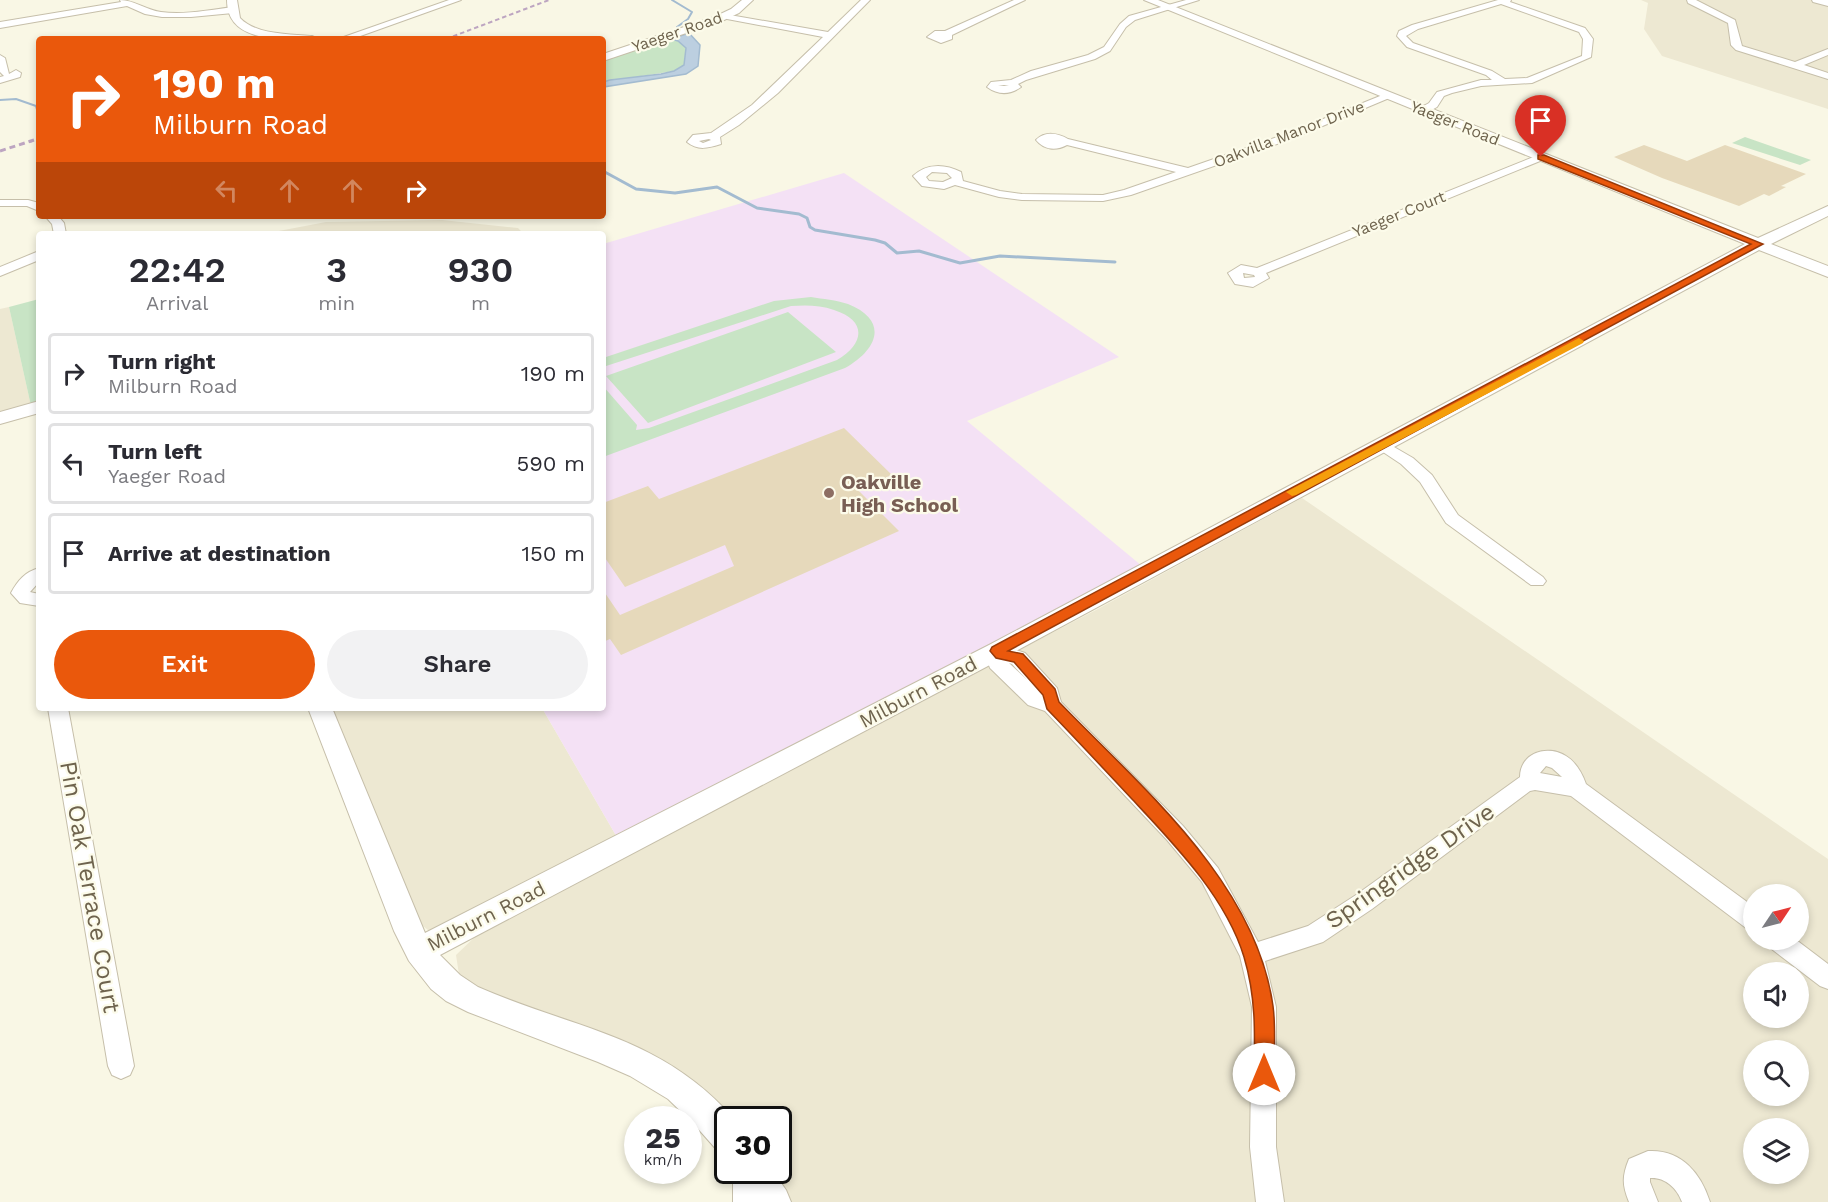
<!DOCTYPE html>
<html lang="en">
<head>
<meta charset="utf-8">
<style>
  :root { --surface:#fff; --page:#f2f2f3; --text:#2b2b33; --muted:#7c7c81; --line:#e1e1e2; --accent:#ea580c }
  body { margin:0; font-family:"Work Sans",sans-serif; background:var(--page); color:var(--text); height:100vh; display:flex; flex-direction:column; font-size:22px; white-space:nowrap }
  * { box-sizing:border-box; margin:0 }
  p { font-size:20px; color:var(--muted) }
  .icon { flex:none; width:33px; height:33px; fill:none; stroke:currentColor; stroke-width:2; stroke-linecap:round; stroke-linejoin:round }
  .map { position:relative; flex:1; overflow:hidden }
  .drawer { position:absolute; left:36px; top:231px; width:570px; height:480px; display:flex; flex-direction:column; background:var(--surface); border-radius:6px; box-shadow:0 3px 9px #0003 }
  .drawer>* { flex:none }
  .banner { position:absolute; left:36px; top:36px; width:570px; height:183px; border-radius:6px; box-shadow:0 3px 9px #0003; background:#ea580c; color:#fff; overflow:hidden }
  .needle { width:39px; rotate:55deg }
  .fabs { position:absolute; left:1743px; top:884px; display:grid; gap:12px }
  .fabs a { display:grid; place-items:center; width:66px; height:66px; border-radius:50%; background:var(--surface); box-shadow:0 3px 9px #0003; font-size:30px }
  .speed { position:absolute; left:624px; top:1106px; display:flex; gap:12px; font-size:30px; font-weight:700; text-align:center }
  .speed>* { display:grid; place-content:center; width:78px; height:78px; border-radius:50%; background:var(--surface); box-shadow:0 3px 9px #0003; line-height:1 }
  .speed small { font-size:15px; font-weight:400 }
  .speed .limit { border:3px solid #111; border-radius:9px; background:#fff; color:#111 }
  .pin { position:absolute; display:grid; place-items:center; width:51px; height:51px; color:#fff; margin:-62px -26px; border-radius:50% 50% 50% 0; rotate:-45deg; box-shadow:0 0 6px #0007 }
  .pin .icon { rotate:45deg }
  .me { position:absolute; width:66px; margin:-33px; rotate:0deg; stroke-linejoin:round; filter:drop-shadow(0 0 4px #0008) }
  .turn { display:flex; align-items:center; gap:21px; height:126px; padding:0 18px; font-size:27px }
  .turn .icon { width:78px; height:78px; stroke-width:2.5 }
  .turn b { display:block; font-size:42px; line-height:51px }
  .lanes { display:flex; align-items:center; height:57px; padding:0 18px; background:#0003; justify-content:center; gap:30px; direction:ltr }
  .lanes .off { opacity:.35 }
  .eta { display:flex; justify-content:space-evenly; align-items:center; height:102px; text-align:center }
  .eta b { font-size:36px; font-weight:600; line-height:42px }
  .button { display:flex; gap:12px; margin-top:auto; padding:12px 18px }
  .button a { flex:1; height:69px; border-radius:36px; background:var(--accent); color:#fff; font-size:24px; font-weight:600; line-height:69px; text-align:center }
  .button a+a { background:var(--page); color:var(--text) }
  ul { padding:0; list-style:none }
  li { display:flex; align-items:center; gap:18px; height:81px; margin:0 12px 9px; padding:0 6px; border:3px solid var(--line); border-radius:6px }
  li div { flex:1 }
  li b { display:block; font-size:22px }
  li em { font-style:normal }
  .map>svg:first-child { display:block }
  .residential { fill:#ede8d2; fill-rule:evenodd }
  .education { fill:#f4e1f5 }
  .green { fill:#c8e4c5 }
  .water { fill:#bccfe0; stroke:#a3bbd0; stroke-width:1.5 }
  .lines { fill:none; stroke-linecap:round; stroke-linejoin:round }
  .stream-far1 { stroke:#a3bbd0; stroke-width:2 }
  .stream { stroke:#a3bbd0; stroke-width:3 }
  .building { fill:#e6d9bb }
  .minor-casing { stroke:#c6bfaa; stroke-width:2 }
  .tertiary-casing { stroke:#c6bfaa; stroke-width:2 }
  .minor { fill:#fff; fill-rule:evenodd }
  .tertiary { fill:#fff; fill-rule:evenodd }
  .rail-far1 { stroke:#bda5c1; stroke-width:2; stroke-dasharray:4.5 3; stroke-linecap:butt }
  .rail { stroke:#bda5c1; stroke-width:3; stroke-dasharray:6 4; stroke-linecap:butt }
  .route { fill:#ea580c; stroke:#983908; stroke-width:1.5 }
  .slow { fill:#f59e0b }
  .education-dot { fill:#8d6e63; stroke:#fcfbea; stroke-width:2 }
  .labels { text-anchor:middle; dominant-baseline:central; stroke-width:4.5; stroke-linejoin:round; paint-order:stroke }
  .far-street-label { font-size:16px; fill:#6e634d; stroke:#fcfbea }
  .education-label { font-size:20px; font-weight:bold; fill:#785e54; stroke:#fcfbea; text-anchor:start }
  .street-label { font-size:20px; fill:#6e634d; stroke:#fcfbea }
  .near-street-label { font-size:24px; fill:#6e634d; stroke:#fcfbea }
</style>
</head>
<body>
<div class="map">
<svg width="1828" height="1202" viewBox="0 0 1828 1202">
  <rect width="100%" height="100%" fill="#f9f7e5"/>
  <path class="residential" d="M1641,0h187v109l-166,-53 -18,-27 4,-26z
    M442,220l76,8 6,6h-261l63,-12z
    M9,307l22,99 -31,9v-106z
    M1302,498l526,361v343h-1042l-22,-32h14v-51h-50l-268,-138 -4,-26 23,-22 19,-12 598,-311zM1754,894h44v45h-44zM1754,972h44v45h-44zM1754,1050h44v45h-44zM1754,1128h44v45h-44z
    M330,708h212l76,131 -186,94 -13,-10z"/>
  <path class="education" d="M844,173l275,184 -152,64 175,145 -524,273 -76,-131h61v-464z"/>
  <path class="green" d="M671,39l7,1 8,8 -2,17 -10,6 -71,11v-22z
    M1745,137l66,23 -11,5 -68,-22z
    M811,297c12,2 25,3 37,7 42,17 29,46 -3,64l-242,89v-71l34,39 -1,5 13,-2 188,-68c27,-16 31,-39 -3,-50 -14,-5 -28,-5 -43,-4l-188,61v-9l171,-57z
    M39,299v105l-8,2 -22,-99z
    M788,312l48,40 -188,71 -42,-47z"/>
  <path class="water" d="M689,33l11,12 -2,21 -12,8 -83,13v-5l7,-2 51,-6 13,-3 10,-6 2,-17 -8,-7 -7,-2z"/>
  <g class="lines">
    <path class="stream-far1" d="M672,0l20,12 -4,7 -11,8 1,5
      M0,100l16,-1 20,7 3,11"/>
    <path class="stream" d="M603,171l33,18 39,4 42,-6 40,21 42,6 8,4 3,9 5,3 60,10 10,3 12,10 22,-2 41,12 40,-7 115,6"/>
  </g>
  <path class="building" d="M1644,145l43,16 38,-16 81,29 -25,12 5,1 -17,9 -5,-2 -25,12 -77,-28 -48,-21z
    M844,428l48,47 -34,15 41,41 -278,124 -11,-16 -7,3v-52l17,25 114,-49 -9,-21 -100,42 -22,-32v-52l45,-17 11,13z"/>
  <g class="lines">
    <defs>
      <path id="minor" d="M120,0c14,0 26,10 41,12 24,3 48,-2 72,-5l4,3 -4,3 -42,4h-29l-17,-3 -18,-8 -127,22v-6l121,-20z
        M449,0h12l-109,39h-14z
        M861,0h9l-92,93 -39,32 -19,12 1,7c-13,4 -23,7 -34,-2l6,-7 18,-2 41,-28 71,-68 -96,-18 -4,-3 1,-2 104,18zM709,139l2,1 -8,3 -4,-2z
        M1014,0h11l-73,35v4l-11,4 -14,-6 8,-6h10z
        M1186,0h13l-64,20 -9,7 -16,24 -15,8 -69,21 -8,4 3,3c-11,8 -23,8 -34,0l4,-5 20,-2 20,-9 57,-16 16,-8 16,-23 9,-8zM1004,85l5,1h-11z
        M1498,0h13l-1,2 75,26 8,11 -2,18 -59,26 -51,3 -29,7 -8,3 -7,11 -9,5h-8v-4l9,-5 8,-11 44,-12h11l-6,-5 -79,-28 -10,-11 2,-5 13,-6zM1501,4l78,28 4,7 -1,17 -55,22 -22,1 -13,-8 -79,-28 -7,-7 12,-7z
        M1687,0h9l39,20 7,26 53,16 33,-13v6l-24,10 24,8v6l-92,-29 -5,-5 -3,-22 -40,-20z
        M1812,0h16v6l-15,-4z
        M0,55l5,3 4,16 7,-4 5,3 -1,4 -20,6v-6l4,-1 -4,-4z
        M1385,94l9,2 -100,42 -163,57 -28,6 -81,-1 -23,-3 -44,-12 -11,4 -22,-3 -9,-10c14,-13 32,-12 48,-4l2,9 37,10 22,3 81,1 21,-5 52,-18 -109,-27c-11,6 -23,5 -31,-5 9,-9 22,-7 32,-1l120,29 98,-34zM932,172l15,1 5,5 -9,4 -14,-1 -3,-4z
        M1541,154l4,1v4l-279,114 3,5 -16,9 -18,-3 -7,-11 13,-8 16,3zM1243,273l11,2 1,2 -11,1z
        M0,200h28l11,3v8l-12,-5h-27z
        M45,216h13l6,7 2,11h-12l-2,-10z
        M39,251v9l-39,16v-9z
        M1382,440l31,18 19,17 26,40 85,62 3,4 -3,4h-12l-85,-62 -26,-41 -19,-18 -24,-16 -3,-3 3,-3z
        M39,568v14l-9,10 9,2v12l-19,-3 -9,-10c7,-13 14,-21 28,-25z
        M997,644l28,9 32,35 4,14 122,124 35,42 40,74 50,-16 48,-31 164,-118c0,-24 27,-33 46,-21 10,6 16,17 20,28l168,123v24l-8,-3 -175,-132 -36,-6 -5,1 -158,118 -49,33 -58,19 11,46v140l8,55h-28l-6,-55 2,-140 -12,-51 -38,-74 -35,-42 -122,-129 -17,-6 -38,-37 -2,-5 3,-7 -3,-5 2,-5zM1009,663l3,1 15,16zM1546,766l6,2 10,9 -22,-4z
        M48,708h20l66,358 -4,9 -9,4 -9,-4 -4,-9z
        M1765,939h30l33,25v25l-8,-3 -51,-39z
        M1648,1151c33,-2 53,22 62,51h-28c-5,-14 -17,-25 -32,-24v4l8,20h-29c-7,-17 -7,-26 0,-43z"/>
      <path id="tertiary" d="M227,0h10l3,18c16,17 50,16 72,18l6,3c-32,0 -91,6 -91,-39z
        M742,0h11l-14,13 -17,8 -119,40v-7l111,-37 17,-8z
        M1144,0h14l600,238 70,-32v10l-57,28 57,22v11l-69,-27 -754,407 -565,298 20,20 18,12c95,42 183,48 256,132h-6v34l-12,-4 -23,-26 -25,-24 -38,-23 -32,-14 -130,-50 -22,-11 -15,-12 -22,-28 -15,-30 -86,-223h24l93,225 564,-288 756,-401z
        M39,401v12l-39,11v-12z
        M733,1170h39l14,20 5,12h-58z"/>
    </defs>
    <use href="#minor" class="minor-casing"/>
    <use href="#tertiary" class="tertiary-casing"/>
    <use href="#minor" class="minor"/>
    <use href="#tertiary" class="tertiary"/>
    <path class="rail-far1" d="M446,39l103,-39
      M29,142l10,-3"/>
    <path class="rail" d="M0,151l34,-11"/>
  </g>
  <path class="route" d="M1538,155h6l219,89 -755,407 15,3 32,35 4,13c82,85 197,180 214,304 3,22 1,46 1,68l-3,7 -7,3 -7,-3 -3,-7c1,-41 2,-77 -10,-117 -18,-60 -71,-114 -113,-159 -28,-30 -56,-60 -84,-89l-4,-14 -29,-33 -18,-4 -6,-7 2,-4 759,-403 -213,-85z"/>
  <path class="slow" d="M1579,338l5,3 -1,2 -287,152 -4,1 -6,-4z"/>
  <circle class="education-dot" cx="829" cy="493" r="6"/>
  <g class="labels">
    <g class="far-street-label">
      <text transform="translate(677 32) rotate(-19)">Yaeger Road</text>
      <text transform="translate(1455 123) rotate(22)">Yaeger Road</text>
      <text transform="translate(1289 134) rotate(-21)">Oakvilla Manor Drive</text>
      <text transform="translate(1399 214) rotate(-22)">Yaeger Court</text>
    </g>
    <g class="education-label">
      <text x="841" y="482">Oakville<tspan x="841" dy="23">High School</tspan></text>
    </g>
    <g class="street-label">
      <text transform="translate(918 692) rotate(-28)">Milburn Road</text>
      <text transform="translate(486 916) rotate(-27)">Milburn Road</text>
    </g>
    <g class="near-street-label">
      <text transform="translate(1410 866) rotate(-35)">Springridge Drive</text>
      <text transform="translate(90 887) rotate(80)">Pin Oak Terrace Court</text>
    </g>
  </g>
</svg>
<div class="fabs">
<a><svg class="needle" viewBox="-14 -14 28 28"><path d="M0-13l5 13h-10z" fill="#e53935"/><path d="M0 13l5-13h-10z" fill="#7c7c81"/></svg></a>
<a><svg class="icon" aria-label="sound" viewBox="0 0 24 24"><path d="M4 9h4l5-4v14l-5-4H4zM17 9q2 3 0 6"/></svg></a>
<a><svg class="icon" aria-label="search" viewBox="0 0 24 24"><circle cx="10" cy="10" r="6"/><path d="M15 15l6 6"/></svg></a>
<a><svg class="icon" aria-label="layers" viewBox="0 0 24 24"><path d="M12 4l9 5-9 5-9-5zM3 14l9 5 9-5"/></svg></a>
</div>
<div class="speed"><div>25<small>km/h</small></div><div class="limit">30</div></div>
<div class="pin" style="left:1541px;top:157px;background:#d93025"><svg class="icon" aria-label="arrive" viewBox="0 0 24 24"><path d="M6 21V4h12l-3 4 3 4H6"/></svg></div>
<svg class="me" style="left:1264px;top:1074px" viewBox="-20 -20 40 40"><circle r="19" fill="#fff"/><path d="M0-13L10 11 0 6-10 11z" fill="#ea580c"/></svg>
<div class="banner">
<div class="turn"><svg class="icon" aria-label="right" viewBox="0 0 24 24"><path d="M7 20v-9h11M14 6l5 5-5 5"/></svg><div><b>190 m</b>Milburn Road</div></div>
<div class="lanes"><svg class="icon off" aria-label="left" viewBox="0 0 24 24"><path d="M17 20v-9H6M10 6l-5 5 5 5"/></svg><svg class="icon off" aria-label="ahead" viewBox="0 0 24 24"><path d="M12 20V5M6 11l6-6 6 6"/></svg><svg class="icon off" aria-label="ahead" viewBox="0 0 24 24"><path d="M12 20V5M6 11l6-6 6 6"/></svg><svg class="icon" aria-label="right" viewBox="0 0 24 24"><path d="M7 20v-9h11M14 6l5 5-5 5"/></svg></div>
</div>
<section class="drawer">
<div class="eta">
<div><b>22:42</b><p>Arrival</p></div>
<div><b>3</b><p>min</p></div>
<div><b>930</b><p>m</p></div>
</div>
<ul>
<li><svg class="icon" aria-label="right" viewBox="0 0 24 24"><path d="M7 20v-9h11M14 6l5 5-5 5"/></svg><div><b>Turn right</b><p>Milburn Road</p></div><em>190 m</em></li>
<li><svg class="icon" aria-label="left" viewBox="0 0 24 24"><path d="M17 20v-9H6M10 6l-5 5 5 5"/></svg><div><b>Turn left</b><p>Yaeger Road</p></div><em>590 m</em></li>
<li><svg class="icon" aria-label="arrive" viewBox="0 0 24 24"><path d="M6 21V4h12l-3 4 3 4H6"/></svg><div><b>Arrive at destination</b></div><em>150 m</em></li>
</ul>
<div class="button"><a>Exit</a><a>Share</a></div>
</section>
</div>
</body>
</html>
